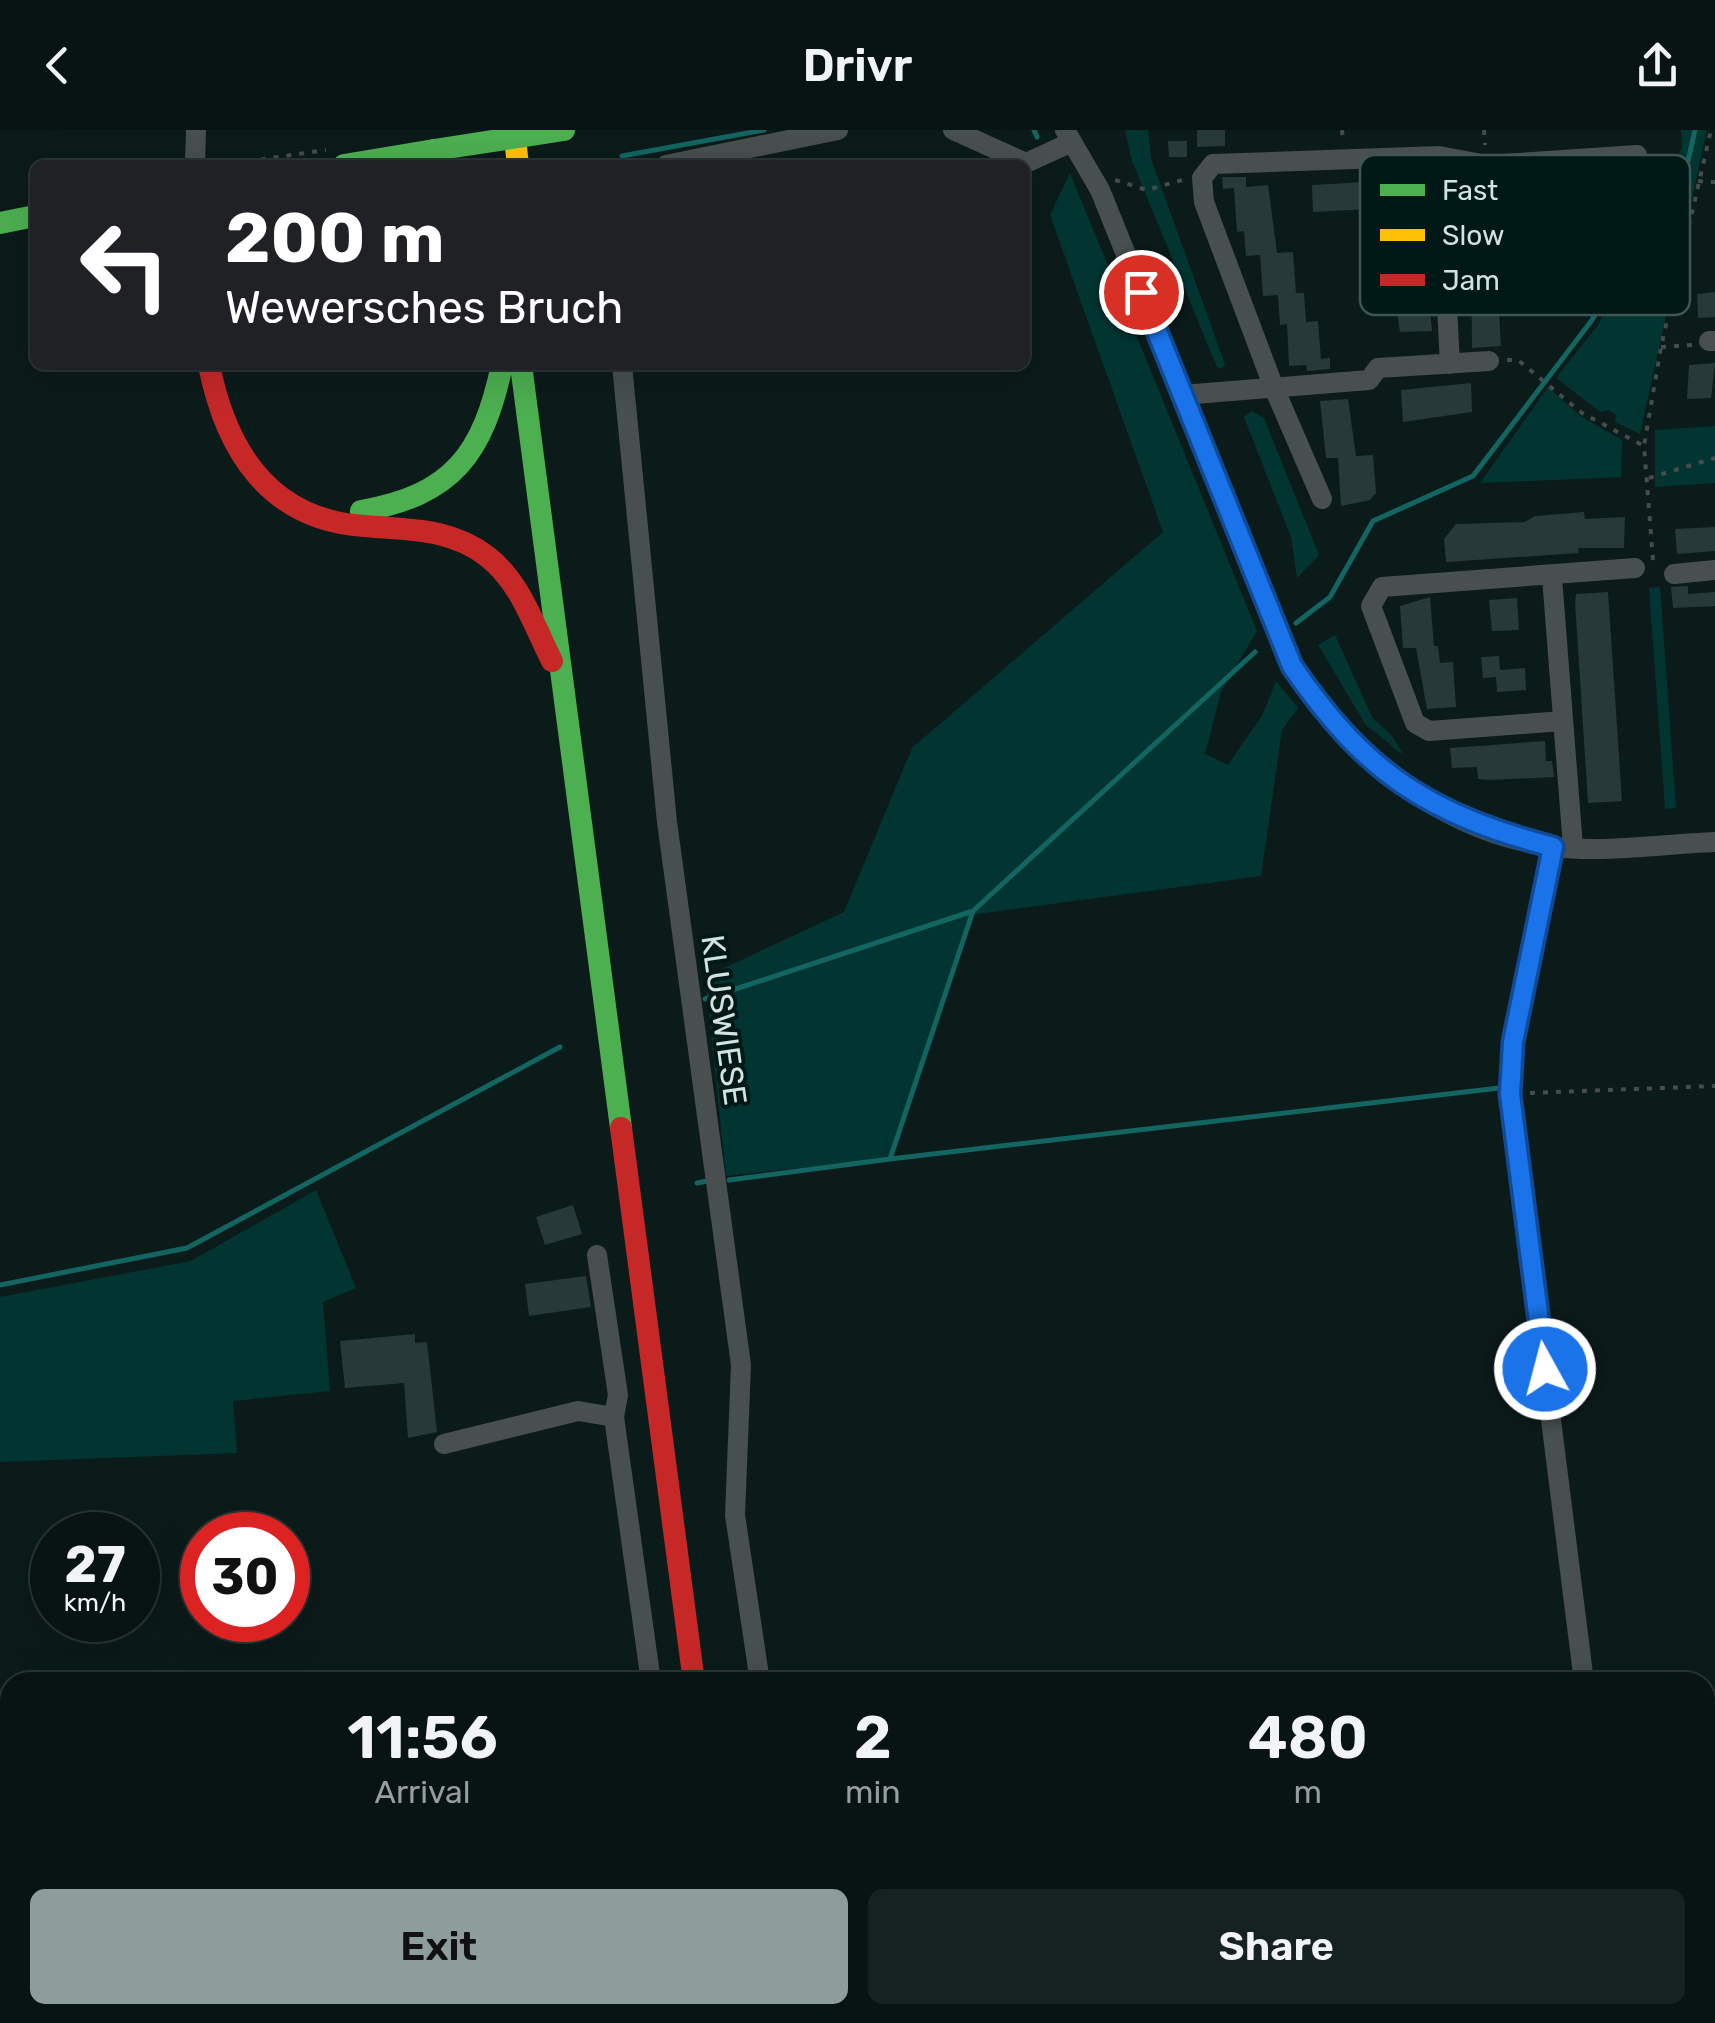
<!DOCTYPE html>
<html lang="en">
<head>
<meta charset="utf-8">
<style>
  :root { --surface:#081414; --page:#162122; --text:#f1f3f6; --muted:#989ea0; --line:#293334; --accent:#8d9d9b }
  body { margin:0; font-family:Rubik,sans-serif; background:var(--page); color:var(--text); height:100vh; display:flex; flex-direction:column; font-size:38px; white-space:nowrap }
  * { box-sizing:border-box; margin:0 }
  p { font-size:32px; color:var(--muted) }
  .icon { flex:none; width:55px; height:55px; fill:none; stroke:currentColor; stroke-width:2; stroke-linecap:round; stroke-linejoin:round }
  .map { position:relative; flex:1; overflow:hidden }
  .side { position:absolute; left:0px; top:1542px; width:1715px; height:352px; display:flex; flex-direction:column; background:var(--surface); border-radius:30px 30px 0 0; box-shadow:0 10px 40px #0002,0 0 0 2px var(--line) }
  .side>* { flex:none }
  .banner { position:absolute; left:30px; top:30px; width:1000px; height:210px; border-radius:15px; box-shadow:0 10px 40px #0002,0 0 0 2px var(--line); background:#202124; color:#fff; overflow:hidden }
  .speed { position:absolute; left:30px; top:1382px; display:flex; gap:20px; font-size:50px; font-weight:700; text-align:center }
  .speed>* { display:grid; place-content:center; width:130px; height:130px; border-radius:50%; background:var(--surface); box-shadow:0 10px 40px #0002,0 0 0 2px var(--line); line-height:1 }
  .speed small { font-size:25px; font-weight:400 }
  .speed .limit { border:15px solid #d22; background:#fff; color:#111 }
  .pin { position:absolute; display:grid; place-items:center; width:85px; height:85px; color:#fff; margin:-42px; border:5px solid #fff; border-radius:50%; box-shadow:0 2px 10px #0007 }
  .me { position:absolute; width:110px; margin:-55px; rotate:353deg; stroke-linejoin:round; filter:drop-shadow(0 0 8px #0008) }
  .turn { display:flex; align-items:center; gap:35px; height:210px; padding:0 30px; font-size:45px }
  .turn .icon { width:130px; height:130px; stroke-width:2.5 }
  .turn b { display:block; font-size:70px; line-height:85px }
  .eta { display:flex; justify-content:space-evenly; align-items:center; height:170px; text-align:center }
  .eta b { font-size:60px; font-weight:600; line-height:70px }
  .button { display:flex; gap:20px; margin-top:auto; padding:20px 30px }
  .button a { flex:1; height:115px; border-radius:15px; background:var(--accent); color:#111; font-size:40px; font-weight:600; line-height:115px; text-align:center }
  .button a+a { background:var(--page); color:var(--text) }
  header { display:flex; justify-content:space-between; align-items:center; height:130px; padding:0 30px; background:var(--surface); font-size:45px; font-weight:600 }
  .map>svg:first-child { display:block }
  .green { fill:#023532 }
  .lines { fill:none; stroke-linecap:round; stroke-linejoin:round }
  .stream { stroke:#126560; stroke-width:5 }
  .building { fill:#273938 }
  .path { stroke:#454c4b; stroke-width:4; stroke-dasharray:5 8; stroke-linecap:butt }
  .street { stroke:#484f4e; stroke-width:20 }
  .fast { stroke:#4caf50; stroke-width:22 }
  .slow { stroke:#ffc107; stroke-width:22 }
  .jam { stroke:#c62828; stroke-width:22 }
  .fast-bridge { stroke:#4caf50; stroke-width:22 }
  .route-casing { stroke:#114b97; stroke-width:25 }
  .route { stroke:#1a73e8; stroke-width:18 }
  .labels { text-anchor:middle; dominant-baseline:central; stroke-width:8; stroke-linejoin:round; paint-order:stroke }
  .street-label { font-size:32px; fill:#d3e3e1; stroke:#001917 }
  .key { fill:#001917; stroke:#3f5654; stroke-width:2.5 }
  .key-label { font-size:28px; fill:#d3e3e1 }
</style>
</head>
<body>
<header><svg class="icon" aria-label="back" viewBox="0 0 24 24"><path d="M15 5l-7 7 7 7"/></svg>Drivr<svg class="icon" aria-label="share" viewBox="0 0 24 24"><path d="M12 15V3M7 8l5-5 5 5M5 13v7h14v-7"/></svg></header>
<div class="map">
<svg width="1715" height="1893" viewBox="0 0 1715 1893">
  <rect width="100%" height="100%" fill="#0b1b1a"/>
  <path class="green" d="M1125,0h23l3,29 74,205 -3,5 -5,-2 -85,-206z
    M1681,0h26l-67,304 -25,-12 1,-7 -7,-5 -9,2 -44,-34 42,-53 16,-32 37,9 -46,-14 77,-140z
    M1070,43l187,458 -36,61 -16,62 23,11 35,-51 13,-33 22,27 -16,22 -21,146 -292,39 -80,243 -163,18 -21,-199 139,-65 68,-164 251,-216 -113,-317z
    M1548,257l32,29 42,24 -1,37 -141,6z
    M1252,281l12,7 55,137 -22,23 -6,-41 -47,-120z
    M1715,296v57l-60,4v-57z
    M1660,457l16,221 -11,1 -16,-221z
    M1335,505l37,82 20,19 12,20 -39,-32 -42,-71 -5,-8z
    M316,1060l40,98 -33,14 7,89 -97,10 4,52 -237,9v-165l191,-36z"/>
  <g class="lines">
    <path class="stream" d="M1034,0l3,7
      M622,26l142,-26
      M1296,493l34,-26 43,-76 100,-45 119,-156 29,-54 65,-96 9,-40
      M705,869l268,-88 282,-259
      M890,1029l609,-71
      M729,1050l161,-21 83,-248
      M697,1053l10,-2
      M0,1155l187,-37 373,-201"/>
  </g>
  <path class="building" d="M1197,0h28v16l-28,1z
    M1168,11h19v16h-18z
    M1222,47h24v10l22,-2 9,68 16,-1 3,41h8l2,29 12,-1 3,38 9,-1v11l-23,2 -1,-6 -17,1 -2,-42 -7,1 -2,-30 -15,1 -3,-41 -14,1 -2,-25 -7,1 -3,-44 -11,1z
    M1422,49l1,27 -110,6 -1,-27z
    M1425,117l7,84 -32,1 -8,-53h8l-2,-31z
    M1496,130l5,86 -29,2 -1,-86z
    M1715,162v25l-17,1 -1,-24z
    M1715,233l-4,35 -24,1 2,-34z
    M1471,253l1,29 -69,10 -2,-32z
    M1348,269l8,57 17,-1 3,38 -6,7 -29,6 -3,-48h-12l-6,-57z
    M1584,382l1,7 40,-2 -1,31h-46l1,5 -133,9 -2,-23 12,-15 69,-2 10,-6z
    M1715,397v24l-38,3 -2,-25z
    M1688,456v8l27,-2v14l-42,2 -2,-21z
    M1608,462l14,209 -34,2 -13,-201 1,-8z
    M1430,467l4,49h4l2,17 13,-1 3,45 -29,2 -11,-61h-13l-3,-42z
    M1517,468l2,32 -27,1 -3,-31z
    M1499,526l1,14 25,-2 1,22 -29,2 -1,-15 -13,1 -2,-21z
    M1545,611l1,20h6l2,16 -64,3 -12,-1 -1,-12 -25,1 -2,-20z
    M573,1075l9,29 -37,11 -9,-28z
    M586,1146l5,31 -62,9 -4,-32z
    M415,1204v9l12,-1 10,90 -29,6 -4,-55 -59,5 -5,-47z"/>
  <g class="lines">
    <path class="path" d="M1342,0l1,10
      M1484,0l1,15
      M222,35l104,-15
      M1648,37c24,4 41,16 67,15
      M1115,50l32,10 35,-10
      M1661,217l31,-2
      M1507,230h11l64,53 62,33
      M1649,348l66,-20
      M1653,430l-9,-114 17,-99 50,-217
      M1530,963l185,-7
      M695,1885v8"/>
    <path class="street" d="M953,0l73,33 46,-21
      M1065,0l35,60 192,476c61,90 148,167 262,181 52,6 109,-3 161,-5
      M1439,26l11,208
      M195,35l1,-35
      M666,35l172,-35
      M1709,211h6
      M622,235l45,457 74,543 -6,150 25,167
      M1182,265l187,-15 9,-12 111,-7
      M1322,369l-48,-111 -70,-186 -2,-24 11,-14 226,-8 48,9 150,-10
      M1674,444l41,-4
      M1552,447l21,270
      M1563,591l-134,10 -14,-8 -44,-117 11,-19 253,-19
      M1553,717l-40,195 -3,52 74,588
      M597,1125l21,140 -4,22 37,265
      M444,1314l134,-33 36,6
      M811,1885v8
      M1626,1885l1,8
      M337,1893l28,-8"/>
    <path class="fast" d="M344,35l90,-15
      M0,93l35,-7
      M521,235l100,763
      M361,381c92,-16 122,-57 141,-146
      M753,1885l1,8"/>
    <path class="slow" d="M514,0l4,35"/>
    <path class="jam" d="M209,235c17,86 61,155 155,161 45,4 87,2 124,31 33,26 46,69 64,104
      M621,998l73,554"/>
    <path class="fast-bridge" d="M434,20l130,-20"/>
  </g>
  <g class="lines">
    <defs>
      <path id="route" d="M1141,162l151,374c73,107 136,148 261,181l-40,195 -3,52 35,275"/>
    </defs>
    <use href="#route" class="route-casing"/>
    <use href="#route" class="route"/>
  </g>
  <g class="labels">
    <g class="street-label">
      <text transform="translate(724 890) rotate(82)">KLUSWIESE</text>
    </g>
  </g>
  <rect x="1360" y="25" width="330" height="160" rx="15" class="key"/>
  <rect x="1380" y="54" width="45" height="12" fill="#4caf50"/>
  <rect x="1380" y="99" width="45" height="12" fill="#ffc107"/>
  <rect x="1380" y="144" width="45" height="12" fill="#c62828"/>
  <g class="key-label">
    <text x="1442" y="70">Fast</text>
    <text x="1442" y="115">Slow</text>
    <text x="1442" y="160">Jam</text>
  </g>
</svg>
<div class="speed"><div>27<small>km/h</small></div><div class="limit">30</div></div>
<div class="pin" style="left:1141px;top:162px;background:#d93025"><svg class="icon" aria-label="arrive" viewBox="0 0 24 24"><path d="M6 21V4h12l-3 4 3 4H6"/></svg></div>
<svg class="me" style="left:1545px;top:1239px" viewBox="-20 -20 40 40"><circle r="17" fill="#1a73e8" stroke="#fff" stroke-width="3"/><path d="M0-11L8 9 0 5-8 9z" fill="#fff"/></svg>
<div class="banner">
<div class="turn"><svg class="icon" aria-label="left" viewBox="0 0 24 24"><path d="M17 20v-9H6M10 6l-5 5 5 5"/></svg><div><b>200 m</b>Wewersches Bruch</div></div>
</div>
<section class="side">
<div class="eta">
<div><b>11:56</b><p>Arrival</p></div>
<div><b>2</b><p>min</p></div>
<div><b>480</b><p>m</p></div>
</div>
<div class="button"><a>Exit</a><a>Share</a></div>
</section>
</div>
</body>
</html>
